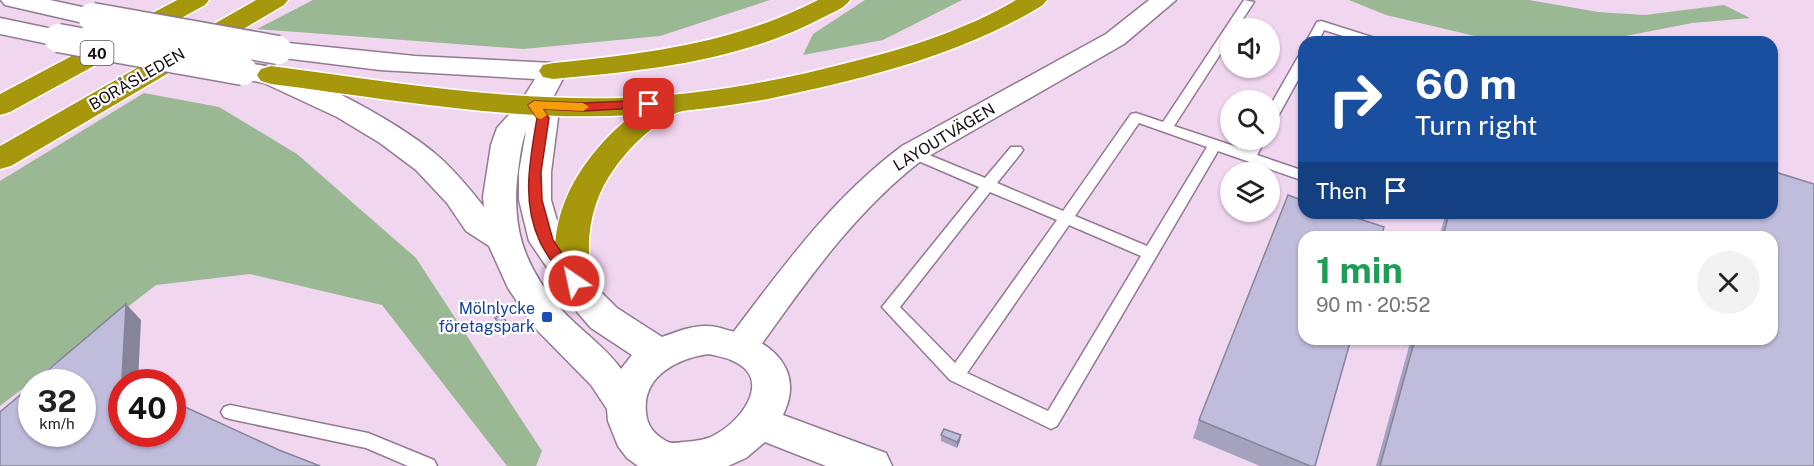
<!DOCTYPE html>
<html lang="en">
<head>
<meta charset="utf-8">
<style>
  :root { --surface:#fff; --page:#f2f2f2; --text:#222; --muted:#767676 }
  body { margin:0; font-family:"Public Sans",sans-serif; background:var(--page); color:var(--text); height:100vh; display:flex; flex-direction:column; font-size:22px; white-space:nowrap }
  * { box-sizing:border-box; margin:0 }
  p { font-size:20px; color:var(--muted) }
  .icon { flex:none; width:33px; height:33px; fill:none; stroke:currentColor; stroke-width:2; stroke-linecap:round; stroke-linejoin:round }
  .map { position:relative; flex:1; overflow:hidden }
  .sheet { position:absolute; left:1298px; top:231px; width:480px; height:114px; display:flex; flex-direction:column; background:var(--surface); border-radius:18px; box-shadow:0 2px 4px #0004 }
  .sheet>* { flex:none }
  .banner { position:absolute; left:1298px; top:36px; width:480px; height:183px; border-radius:18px; box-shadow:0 2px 4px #0004; background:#1a4fa0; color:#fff; overflow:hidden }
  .controls { position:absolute; left:1220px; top:18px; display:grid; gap:12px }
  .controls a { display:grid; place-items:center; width:60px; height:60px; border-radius:50%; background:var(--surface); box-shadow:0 2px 4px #0004; font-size:30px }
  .speed { position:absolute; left:18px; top:369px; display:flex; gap:12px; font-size:30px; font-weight:700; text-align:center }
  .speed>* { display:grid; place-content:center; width:78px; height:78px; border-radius:50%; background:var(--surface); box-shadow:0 2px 4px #0004; line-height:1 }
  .speed small { font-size:15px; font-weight:400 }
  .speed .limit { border:9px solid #d22; background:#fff; color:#111 }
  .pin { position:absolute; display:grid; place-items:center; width:51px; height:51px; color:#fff; margin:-26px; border-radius:12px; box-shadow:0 3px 9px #0006 }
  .me { position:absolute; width:66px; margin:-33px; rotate:326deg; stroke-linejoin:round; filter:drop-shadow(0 0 4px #0008) }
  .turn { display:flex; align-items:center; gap:21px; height:126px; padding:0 18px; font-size:27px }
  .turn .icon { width:78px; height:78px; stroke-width:2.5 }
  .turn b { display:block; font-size:42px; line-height:51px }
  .then { display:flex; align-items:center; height:57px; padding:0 18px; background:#0003; gap:12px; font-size:22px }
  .round { display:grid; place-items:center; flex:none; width:63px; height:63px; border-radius:32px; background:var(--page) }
  .overview { display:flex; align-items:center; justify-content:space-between; height:102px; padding:0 18px }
  h1 { font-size:36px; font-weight:700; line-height:45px; color:#1e9e55 }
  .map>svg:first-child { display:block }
  .forest { fill:#99b893 }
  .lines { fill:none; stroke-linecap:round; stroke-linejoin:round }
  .lane-casing { stroke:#927a91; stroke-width:3 }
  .street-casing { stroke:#927a91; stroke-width:3 }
  .secondary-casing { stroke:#927a91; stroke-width:3 }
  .highway-casing { stroke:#fff; stroke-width:3 }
  .lane { fill:#fff; fill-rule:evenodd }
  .street { fill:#fff; fill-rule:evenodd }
  .secondary { fill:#fff; fill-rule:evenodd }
  .highway { fill:#a7970c; fill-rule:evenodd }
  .secondary-bridge-casing { stroke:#927a91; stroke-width:31; stroke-linecap:butt }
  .secondary-bridge { stroke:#fff; stroke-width:28 }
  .wall { fill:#a5a2bd }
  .shaded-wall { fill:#86849a }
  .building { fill:#c0bcdc; stroke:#86849a; stroke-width:1.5 }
  .route { fill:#d93025; stroke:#8d1f18; stroke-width:1.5 }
  .slow { fill:#f59e0b }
  .transit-dot { fill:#1a4fb4; stroke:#fff; stroke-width:2 }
  .labels { text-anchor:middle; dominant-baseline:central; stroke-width:4.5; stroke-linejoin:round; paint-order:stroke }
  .shield { fill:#fff; stroke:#5a545a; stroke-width:1.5 }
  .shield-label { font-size:15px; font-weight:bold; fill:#140b14 }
  .street-label { font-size:16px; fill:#140b14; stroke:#fff }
  .transit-label { font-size:16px; fill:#164399; stroke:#fff; text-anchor:end }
</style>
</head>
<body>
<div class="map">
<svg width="1814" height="466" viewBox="0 0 1814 466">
  <rect width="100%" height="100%" fill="#f1d6f0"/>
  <path class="forest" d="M313,0h457l-110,36 -137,13 -266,-20z
    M865,0h97l-79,40 -80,15 10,-21z
    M1349,0h180l69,12 47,3 79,-10 26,13 -58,5 -97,19h-68l-48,-5 -93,-22z
    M144,93l75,14 78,47 119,104 126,193 -6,15h-29l-125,-161 -132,-31 -94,11 -156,121v-225z"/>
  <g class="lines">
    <defs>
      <path id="lane" d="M1244,0l10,2 -17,26h-7v11l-56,87 72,24 5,-10h14l-8,15 47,16v10l-86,-30 -161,275 -6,3 -6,-3 -95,-46 -68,-73 97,-120 -72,-31 -2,-3 2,-3h10l68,28 26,-31h10l2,3 -2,3 -24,30 66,28 68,-97 5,-1 27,9zM1139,123l68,24 -60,99 -72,-30zM990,192l67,28 -102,143 -55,-56zM1069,225l72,31 -93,155 -81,-38z
        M1321,21l57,18 2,3h-18l-38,-12 -6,12h-12l11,-20z
        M1304,53v16l-28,51 -7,4v-16l29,-51z
        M230,405l138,28 66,27 3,6h-29l-42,-18 -136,-29 -6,-2 -3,-5 3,-5z"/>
      <path id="street" d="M1149,0h27l-52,44 -202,116c-70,54 -118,125 -169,196l-12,4 -12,-4 -5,-9 5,-9c53,-70 102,-139 173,-192l204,-112z"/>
      <path id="secondary" d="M1,0h49l51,11 4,6 -4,6 -9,2 -87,-20z
        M0,18l67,14 4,6 -4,6 -9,2 -58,-12z
        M278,42l137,14 138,7 10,2 4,6 -18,34 9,13 -7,54v28l11,38 40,55 15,15 45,29c14,-5 31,-12 46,-11 7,0 16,3 23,5 41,10 74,39 52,84l103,38 6,13h-66l-61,-24 -19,16 -18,8h-90l-11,-8 -9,-12 -10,-25 -1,-12 -16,-24 -57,-58 -26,-39 -19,-42 -23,-15 -19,-28 -31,-33 -36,-27 -43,-26 -73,-34 -31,-6 -4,-6 4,-6c47,-12 169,59 205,91 17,15 32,33 46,51l-1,-10 8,-52 6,-17 25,-28 13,-21 -155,-9 -112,-14 -4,-6 4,-6zM526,131l-7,41v28l10,41 49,72 13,15 41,27 -11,14c-17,-24 -43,-40 -62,-62 -36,-43 -48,-81 -41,-136 2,-14 3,-27 8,-40zM709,354c7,2 15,3 22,6 42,17 13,58 -13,73 -10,7 -22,8 -35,9 -6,1 -12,2 -17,-1 -12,-7 -19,-15 -20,-29 -4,-36 32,-54 63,-58z"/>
      <path id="highway" d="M177,0h32l-4,5 -195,107 -10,3v-21z
        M256,0h32l-4,5 -273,161 -11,3v-23z
        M818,0h32c-6,9 -17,12 -26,17 -82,44 -180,54 -271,62l-10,-2 -4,-6 4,-6 10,-2c92,-9 182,-20 265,-63z
        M1016,0h31l-4,5c-83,51 -180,74 -275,94 -22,4 -45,7 -68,10 -8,1 -19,1 -26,5 -23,12 -45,34 -60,55 -17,23 -26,53 -25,82 0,14 4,26 -3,39l-12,4 -12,-4c-6,-11 -7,-23 -7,-36 -1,-56 35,-105 77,-139 -120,7 -242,-16 -361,-31l-10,-3 -4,-6 4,-6 10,-3c115,15 231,35 347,32 79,-2 157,-16 233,-36 57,-14 114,-32 165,-62z"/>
    </defs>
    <use href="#lane" class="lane-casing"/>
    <use href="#street" class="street-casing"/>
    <use href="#secondary" class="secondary-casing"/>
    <use href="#highway" class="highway-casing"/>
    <use href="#lane" class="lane"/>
    <use href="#street" class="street"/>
    <use href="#secondary" class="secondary"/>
    <use href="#highway" class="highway"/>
    <defs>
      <path id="secondary-bridge" d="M92,17l186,33
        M58,38l185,33"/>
    </defs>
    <use href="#secondary-bridge" class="secondary-bridge-casing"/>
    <use href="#secondary-bridge" class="secondary-bridge"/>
  </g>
  <path class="wall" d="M1446,213h326l42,253h-438l35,-127h361v-102h-333z
    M1199,420l116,46h-55l-67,-28z
    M941,435l19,6 -3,7 -16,-7z"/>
  <path class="shaded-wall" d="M126,304l15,16 -3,62h-11l-5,-4z
    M508,324l3,6 -7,4 -2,-6z
    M961,435l-1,6 -3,7v-6z"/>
  <path class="building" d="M1772,171l42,13v282h-434l35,-127h357v-102h-329l6,-24h323z
    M1288,195l16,6v12h38l42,14 -3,10h-77v102h47l-36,127h-5l-111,-46z
    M126,304l-4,74 11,4h-11v52h50v-33l107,49 41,16h-320v-54l32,-27v49h50v-52h-48z
    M501,314l7,10 -6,4 -7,-10z
    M944,429l17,6 -4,7 -16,-7z"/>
  <path class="route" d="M649,100l6,4 -2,3 -69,4 -41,-2 6,9 -8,54 1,28 11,40 28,41 -7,5 -5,-1c-10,-14 -22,-28 -29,-43 -19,-40 -10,-82 -3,-124l-9,-13 6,-4 50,2z"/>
  <path class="slow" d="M534,101l49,2 6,4 -6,4 -40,-2 4,6 -6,4 -4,-1 -9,-13z"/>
  <rect class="transit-dot" x="541" y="311" width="12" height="12" rx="3"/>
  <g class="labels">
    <rect class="shield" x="80.5" y="41" width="33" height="24" rx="4.5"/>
    <g class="shield-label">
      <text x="97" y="53">40</text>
    </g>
    <g class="street-label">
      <text transform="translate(137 79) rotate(-30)">BORÅSLEDEN</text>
      <text transform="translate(944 137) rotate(-31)">LAYOUTVÄGEN</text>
    </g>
    <g class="transit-label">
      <text x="535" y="308">Mölnlycke<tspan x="535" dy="18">företagspark</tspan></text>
    </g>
  </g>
</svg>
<div class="controls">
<a><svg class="icon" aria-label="sound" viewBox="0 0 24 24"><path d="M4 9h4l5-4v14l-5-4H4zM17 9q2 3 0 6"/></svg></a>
<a><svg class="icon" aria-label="search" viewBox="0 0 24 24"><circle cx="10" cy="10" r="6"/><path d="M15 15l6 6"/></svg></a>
<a><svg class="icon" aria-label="layers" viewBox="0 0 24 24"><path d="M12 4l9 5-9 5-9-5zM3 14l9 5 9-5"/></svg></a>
</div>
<div class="speed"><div>32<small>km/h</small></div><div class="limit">40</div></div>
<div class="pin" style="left:649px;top:104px;background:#d93025"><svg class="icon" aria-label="arrive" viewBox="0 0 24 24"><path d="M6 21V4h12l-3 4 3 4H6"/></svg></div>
<svg class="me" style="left:574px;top:281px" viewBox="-20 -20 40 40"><circle r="17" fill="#d93025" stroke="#fff" stroke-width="3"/><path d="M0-11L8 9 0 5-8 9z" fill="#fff"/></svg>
<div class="banner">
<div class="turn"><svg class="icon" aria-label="right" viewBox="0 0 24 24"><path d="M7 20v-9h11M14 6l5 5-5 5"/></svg><div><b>60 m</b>Turn right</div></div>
<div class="then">Then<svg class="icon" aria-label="arrive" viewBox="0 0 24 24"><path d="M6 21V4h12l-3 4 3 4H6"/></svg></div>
</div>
<section class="sheet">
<div class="overview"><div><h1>1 min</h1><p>90 m · 20:52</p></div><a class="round"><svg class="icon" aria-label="close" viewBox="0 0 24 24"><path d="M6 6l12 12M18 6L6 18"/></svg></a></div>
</section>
</div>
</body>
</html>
